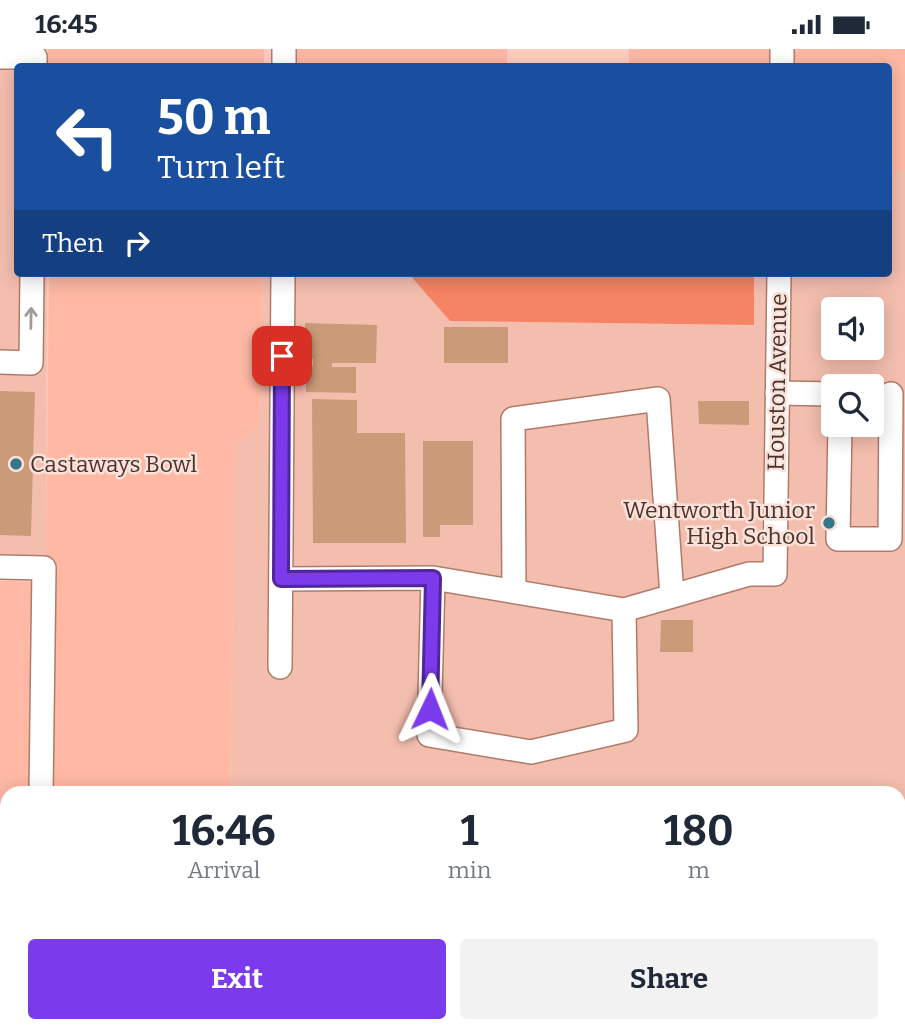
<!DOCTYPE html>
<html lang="en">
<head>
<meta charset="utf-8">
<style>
  :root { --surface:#fff; --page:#f2f2f3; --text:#1f2937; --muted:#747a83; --accent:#7c3aed }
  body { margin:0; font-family:Bitter,serif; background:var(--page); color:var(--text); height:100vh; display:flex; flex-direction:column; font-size:26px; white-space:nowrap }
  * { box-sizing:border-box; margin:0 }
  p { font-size:23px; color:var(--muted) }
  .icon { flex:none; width:38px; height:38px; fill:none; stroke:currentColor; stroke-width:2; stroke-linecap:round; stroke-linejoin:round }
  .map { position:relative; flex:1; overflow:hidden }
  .side { position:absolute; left:0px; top:737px; width:906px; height:247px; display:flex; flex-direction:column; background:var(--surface); border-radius:21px 21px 0 0; box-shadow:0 4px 18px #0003 }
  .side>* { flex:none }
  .hud { position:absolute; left:14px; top:14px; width:878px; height:214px; border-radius:7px; box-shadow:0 4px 18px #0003; background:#1a4fa0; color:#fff; overflow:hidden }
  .tools { position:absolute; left:821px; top:248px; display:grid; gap:14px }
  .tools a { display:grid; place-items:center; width:63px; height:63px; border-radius:7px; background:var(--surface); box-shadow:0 4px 18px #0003; font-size:35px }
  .pin { position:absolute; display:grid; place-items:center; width:60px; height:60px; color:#fff; margin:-30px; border-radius:14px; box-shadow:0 4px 10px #0006 }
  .me { position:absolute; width:77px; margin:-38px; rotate:2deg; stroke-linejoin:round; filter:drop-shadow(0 0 5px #0008) }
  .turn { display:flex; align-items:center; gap:24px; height:147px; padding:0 28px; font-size:32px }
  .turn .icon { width:91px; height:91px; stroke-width:2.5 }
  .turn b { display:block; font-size:49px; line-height:60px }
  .then { display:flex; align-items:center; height:66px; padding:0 28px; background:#0003; gap:14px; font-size:26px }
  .eta { display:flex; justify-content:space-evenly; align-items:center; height:119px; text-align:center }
  .eta b { font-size:42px; font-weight:700; line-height:49px }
  .action { display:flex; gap:14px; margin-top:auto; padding:14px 28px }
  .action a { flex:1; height:80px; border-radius:7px; background:var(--accent); color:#fff; font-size:28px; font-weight:700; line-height:80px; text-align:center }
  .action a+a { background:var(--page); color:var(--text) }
  .status { display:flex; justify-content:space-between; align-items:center; height:49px; padding:0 35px; background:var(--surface); direction:ltr }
  .status svg { height:19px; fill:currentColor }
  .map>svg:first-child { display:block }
  .built { fill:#f4beae; fill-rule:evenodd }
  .green { fill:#feb8a4 }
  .forest { fill:#f58464 }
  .building { fill:#cb9b79 }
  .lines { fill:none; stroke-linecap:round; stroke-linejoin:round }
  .minor-casing { stroke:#b17a6a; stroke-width:26 }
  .minor { stroke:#fff; stroke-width:23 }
  .oneway { stroke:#a59996 }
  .route-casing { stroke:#51269a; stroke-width:18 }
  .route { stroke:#7c3aed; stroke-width:12 }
  .poi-dot { fill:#347788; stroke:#fae1d9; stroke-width:2.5 }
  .labels { text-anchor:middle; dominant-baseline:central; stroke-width:5; stroke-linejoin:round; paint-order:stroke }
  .street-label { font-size:23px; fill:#4b332c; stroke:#fae1d9 }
  .poi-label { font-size:23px; fill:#4b332c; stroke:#fae1d9; text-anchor:start }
</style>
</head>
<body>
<div class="status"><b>16:45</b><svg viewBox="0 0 49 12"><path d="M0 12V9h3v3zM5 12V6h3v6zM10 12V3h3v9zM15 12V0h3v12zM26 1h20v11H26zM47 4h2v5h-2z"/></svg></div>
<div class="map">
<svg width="905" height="982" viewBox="0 0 905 982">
  <rect width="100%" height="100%" fill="#fecdbf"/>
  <path class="built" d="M0,0h47v17l-29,1v206h29l-1,284 -46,-1z
    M889,121h16v861h-135v-6h130v-232h-670l5,-346 25,-23 3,-151h145l42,48 304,4v-52h135zM833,261h39v38h-39zM833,338h39v38h-39z"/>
  <path class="green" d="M48,0h216v17h-216z
    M294,0h213v17l-214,1z
    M629,0h141v17h-141z
    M793,0h112v121h-16v-103l-96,-1z
    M49,224h214l-3,151 -25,24 -5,345h-177l1,-231 -8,-5z
    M0,532l37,1 -3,211h-27v232l23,1v5h-30z
    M51,977l719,-1v6h-719z"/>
  <path class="forest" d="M408,224h346v52l-304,-4z"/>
  <path class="building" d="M305,274l72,2 -1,38h-44v4h24v26l-50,-1v-26h7v-7l-8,-1z
    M444,278h64v36h-64z
    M0,342l35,1 -4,144 -31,-1z
    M312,350l45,1v33h48l1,110h-93z
    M698,352h51v24l-50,-1z
    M423,392h50v84h-33v12h-17z
    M661,571h32v32h-33z
    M900,833h5v66l-5,-1z"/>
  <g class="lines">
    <defs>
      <path id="minor" d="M0,8h35v10
        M284,18v-18
        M782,18v-18
        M0,313l31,1 1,-90
        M777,344l56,1
        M840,376l-2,114h52l1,-145
        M0,518l44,1 -3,225
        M433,529l-4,157 102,17 95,-22 -2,-120
        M281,530l152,-1 191,32 125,-36h26l4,-301
        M514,542l-1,-172 145,-20 14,197
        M280,618l3,-394
        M38,982v-6
        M842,982v-6"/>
    </defs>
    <use href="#minor" class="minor-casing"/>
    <use href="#minor" class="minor"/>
  </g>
  <defs><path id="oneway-shaft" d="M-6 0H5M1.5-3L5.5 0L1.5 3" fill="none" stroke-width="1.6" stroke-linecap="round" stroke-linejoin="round" transform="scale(1.75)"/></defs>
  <use class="oneway" href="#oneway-shaft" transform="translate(31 269) rotate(-89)"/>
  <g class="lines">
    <defs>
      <path id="route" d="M282,307l-1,223 152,-1 -3,131"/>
    </defs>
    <use href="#route" class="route-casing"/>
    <use href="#route" class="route"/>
  </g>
  <g class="poi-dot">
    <circle cx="16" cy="415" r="7"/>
    <circle cx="829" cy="474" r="7"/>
  </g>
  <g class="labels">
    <g class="street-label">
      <text transform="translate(777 333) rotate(-89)">Houston Avenue</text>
    </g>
    <g class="poi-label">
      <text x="30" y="415">Castaways Bowl</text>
      <text x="815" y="461" text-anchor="end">Wentworth Junior<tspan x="815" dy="26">High School</tspan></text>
    </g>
  </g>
</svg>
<div class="tools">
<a><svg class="icon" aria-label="sound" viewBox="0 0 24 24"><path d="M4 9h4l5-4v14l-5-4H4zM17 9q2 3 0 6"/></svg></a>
<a><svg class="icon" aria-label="search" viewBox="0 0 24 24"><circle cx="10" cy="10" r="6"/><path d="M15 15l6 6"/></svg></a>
</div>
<div class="pin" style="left:282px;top:307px;background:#d93025"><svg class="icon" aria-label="arrive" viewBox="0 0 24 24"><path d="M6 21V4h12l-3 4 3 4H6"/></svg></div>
<svg class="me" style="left:430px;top:660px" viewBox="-20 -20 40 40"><path d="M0-17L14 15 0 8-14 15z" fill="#7c3aed" stroke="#fff" stroke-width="4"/></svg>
<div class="hud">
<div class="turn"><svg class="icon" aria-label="left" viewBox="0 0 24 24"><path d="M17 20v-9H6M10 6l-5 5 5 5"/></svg><div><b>50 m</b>Turn left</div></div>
<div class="then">Then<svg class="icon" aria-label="right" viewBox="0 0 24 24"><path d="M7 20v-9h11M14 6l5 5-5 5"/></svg></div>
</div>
<section class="side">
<div class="eta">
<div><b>16:46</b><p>Arrival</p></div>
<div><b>1</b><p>min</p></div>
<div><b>180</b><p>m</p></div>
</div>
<div class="action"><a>Exit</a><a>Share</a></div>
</section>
</div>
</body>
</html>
